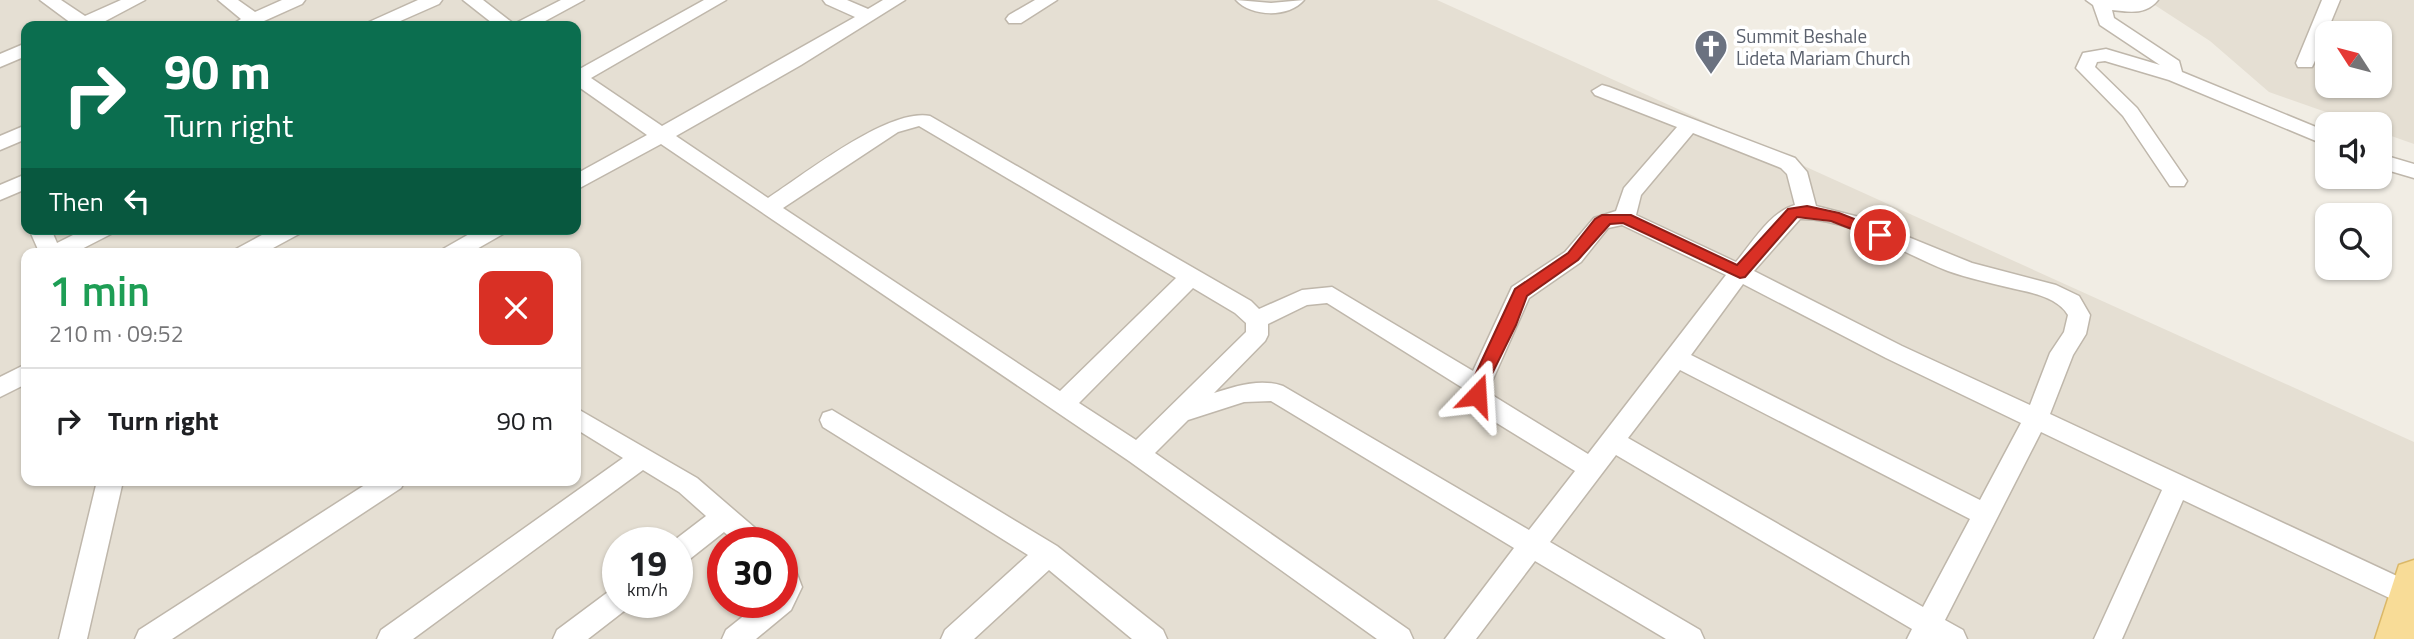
<!DOCTYPE html>
<html lang="en">
<head>
<meta charset="utf-8">
<style>
  :root { --surface:#fff; --page:#f6f6f6; --text:#202124; --muted:#757577; --line:#e0e0e0 }
  body { margin:0; font-family:"Titillium Web",sans-serif; background:var(--page); color:var(--text); height:100vh; display:flex; flex-direction:column; font-size:26px; white-space:nowrap }
  * { box-sizing:border-box; margin:0 }
  p { font-size:23px; color:var(--muted) }
  .icon { flex:none; width:38px; height:38px; fill:none; stroke:currentColor; stroke-width:2; stroke-linecap:round; stroke-linejoin:round }
  .map { position:relative; flex:1; overflow:hidden }
  .drawer { position:absolute; left:21px; top:248px; width:560px; height:238px; display:flex; flex-direction:column; background:var(--surface); border-radius:14px; box-shadow:0 2px 5px #0004 }
  .drawer>* { flex:none }
  .top-card { position:absolute; left:21px; top:21px; width:560px; height:214px; border-radius:14px; box-shadow:0 2px 5px #0004; background:#0b6e4f; color:#fff; overflow:hidden }
  .needle { width:46px; rotate:306deg }
  .buttons { position:absolute; left:2315px; top:21px; display:grid; gap:14px }
  .buttons a { display:grid; place-items:center; width:77px; height:77px; border-radius:14px; background:var(--surface); box-shadow:0 2px 5px #0004; font-size:35px }
  .speed { position:absolute; left:602px; top:527px; display:flex; gap:14px; font-size:35px; font-weight:700; text-align:center }
  .speed>* { display:grid; place-content:center; width:91px; height:91px; border-radius:50%; background:var(--surface); box-shadow:0 2px 5px #0004; line-height:1 }
  .speed small { font-size:18px; font-weight:400 }
  .speed .limit { border:10px solid #d22; background:#fff; color:#111 }
  .pin { position:absolute; display:grid; place-items:center; width:60px; height:60px; color:#fff; margin:-30px; border:4px solid #fff; border-radius:50%; box-shadow:0 2px 7px #0007 }
  .me { position:absolute; width:77px; margin:-38px; rotate:20deg; stroke-linejoin:round; filter:drop-shadow(0 0 5px #0008) }
  .turn { display:flex; align-items:center; gap:24px; height:147px; padding:0 28px; font-size:32px }
  .turn .icon { width:91px; height:91px; stroke-width:2.5 }
  .turn b { display:block; font-size:49px; line-height:60px }
  .then { display:flex; align-items:center; height:66px; padding:0 28px; background:#0003; gap:14px; font-size:26px }
  .round { display:grid; place-items:center; flex:none; width:74px; height:74px; border-radius:14px; background:var(--page) }
  .summary { display:flex; align-items:center; justify-content:space-between; height:119px; padding:0 28px }
  h1 { font-size:42px; font-weight:600; line-height:52px; color:#1e9e55 }
  ul { padding:0; list-style:none }
  li { display:flex; align-items:center; gap:21px; height:105px; padding:0 28px; border-top:2px solid var(--line) }
  li div { flex:1 }
  li b { display:block; font-size:26px }
  li em { font-style:normal }
  .map>svg:first-child { display:block }
  .residential { fill:#e5dfd3; fill-rule:evenodd }
  .lines { fill:none; stroke-linecap:round; stroke-linejoin:round }
  .street-casing { stroke:#bfb7ab; stroke-width:3 }
  .primary-casing { stroke:#dbb868; stroke-width:3 }
  .street { fill:#fff; fill-rule:evenodd }
  .primary { fill:#f8dc97; fill-rule:evenodd }
  .route { fill:#d93025; stroke:#8d1f18; stroke-width:2 }
  .labels { text-anchor:middle; dominant-baseline:central; stroke-width:7; stroke-linejoin:round; paint-order:stroke }
  .worship-label { font-size:19px; fill:#5b616d; stroke:#fff; text-anchor:start }
</style>
</head>
<body>
<div class="map">
<svg width="2414" height="639" viewBox="0 0 2414 639">
  <rect width="100%" height="100%" fill="#f1ede4"/>
  <path class="residential" d="M0,0h1437l977,442v197h-2414zM26,26h550v203h-550zM26,254h550v227h-550zM618,542h59v60h-59zM723,542h59v60h-59z
    M2147,0h267v144l-34,-12v-8h-20l-91,-32 -59,-51zM2328,33h52v53h-52z"/>
  <g class="lines">
    <defs>
      <path id="street" d="M40,0h21l24,16 36,-16h24l-49,26h-27l2,-3z
        M218,0h20l17,12 27,-12h23l-3,4 -49,22h-23l11,-7z
        M418,0h24l-3,4 -50,22h-23l3,-4z
        M463,0h20l31,24 47,-24h23l-48,26h-40z
        M704,0h22l-135,78 71,48 193,-109 -29,-13 -3,-4h24l21,9 15,-9h22l-104,65 -125,71 92,62c37,-24 120,-90 162,-82l321,185 8,8 43,-19 30,-3 141,84 39,-84 53,-35 29,-34 22,-7 8,-23 53,-61 -82,-32 -3,-4 10,-6 7,2 186,71 12,14 9,34 43,11 113,46 84,22 23,11 11,19 -4,19 -13,21 -23,59 364,170v21l-14,-2 -217,-103 -61,139h-28l68,-149 -121,-58 -96,188 18,10 4,9h-60l5,-10 -296,-174 -66,87 150,88 4,9h-38l-131,-78 -59,78h-31l69,-91 -243,-147 -27,1 -56,18 -33,33 254,177 4,9h-36l-248,-178 -468,-317 -85,46v-16l71,-39 -71,-50v-14zM919,126l257,152 -116,113 -277,-183 115,-76zM1693,133l88,35 6,6 8,31c-25,7 -43,38 -59,57l-100,-47 5,-20zM1800,219c51,-1 101,34 148,52 20,7 42,12 63,17 18,4 47,9 57,27l-4,17 -14,21 -20,52 -128,-59 -148,-75zM1622,225l104,50 -138,179 -96,-59 -2,-9 39,-88 52,-36 27,-34zM1743,284l143,74 135,65 -41,77 -289,-145zM1193,288l42,25 11,10v9l-110,108 -57,-37zM1327,303l139,87 -1,5 9,14 101,62 -46,59 -246,-144c-23,-8 -47,0 -69,7l51,-52 3,-6v-11l39,-19zM1680,370l290,149 -47,88 -295,-169z
        M1035,0h22l-36,23h-12l-3,-4 3,-4z
        M1236,0l35,3 33,-3c-15,18 -53,17 -68,0z
        M2086,0h72c-12,15 -28,12 -46,10l2,8 65,43 3,11 146,60v14l-159,-66 -64,-19 -8,1 -2,5 42,41 50,73 -3,5h-14l-47,-70 -47,-48 7,-15 23,-4 54,16 -60,-40 -7,-20z
        M2322,0h18l-26,63 -2,4h-14l-2,-4z
        M26,43v13l-26,11v-13z
        M26,125v14l-26,11v-14z
        M2380,154l34,10v14l-34,-10z
        M26,174v15l-26,11v-15z
        M29,229h22l6,14 28,-14h29l-3,5 -39,20h-32z
        M273,229h29l-3,5 -37,20h-29l3,-5z
        M478,229h28l-3,5 -35,20h-28l3,-5z
        M26,364v20l-26,13v-20z
        M576,408l121,70 65,56 4,8h-31l-11,-10 -38,30 -9,3v-23h-5l34,-26 -27,-24 -36,-22 -230,169h-36l4,-9 242,-172 -47,-29z
        M832,410l225,136 106,84 4,9h-35l-83,-69 -75,69h-33l4,-9 83,-75 -205,-128 -3,-7 3,-7z
        M97,481h26l-36,158h-28z
        M371,481h34l-4,7 -229,151h-37l4,-9z
        M782,555l9,3 11,29 -11,23 -35,29h-34l4,-9 35,-28h21z
        M618,588v14h13l-3,6 -40,31h-35l4,-9 51,-38z"/>
      <path id="primary" d="M2414,560v79h-39l24,-74z"/>
    </defs>
    <use href="#street" class="street-casing"/>
    <use href="#primary" class="primary-casing"/>
    <use href="#street" class="street"/>
    <use href="#primary" class="primary"/>
  </g>
  <path class="route" d="M1807,206l32,7 46,18 2,4 -7,5 -49,-19 -34,-4 -52,60 -5,1 -117,-55 -13,1 -32,36 -51,36 -11,29 -30,61 -3,14h-12l-1,-14 45,-97 53,-36 27,-34 7,-4h29l106,50 51,-56z"/>
  <defs>
    <symbol id="church-pin" viewBox="-11 -11 22 30"><path d="M0 17L-7.5 6A9.5 9.5 0 1 1 7.5 6Z" fill="#6b7280" stroke="#fff"/><path d="M-1.2-6h2.4v3.5h3.3v2.4h-3.3V6h-2.4V-.1h-3.3v-2.4h3.3Z" fill="#fff"/></symbol>
  </defs>
  <g fill-rule="evenodd">
    <use href="#church-pin" x="1692" y="27" width="38" height="52"/>
  </g>
  <g class="labels">
    <g class="worship-label">
      <text x="1736" y="35">Summit Beshale<tspan x="1736" dy="22">Lideta Mariam Church</tspan></text>
    </g>
  </g>
</svg>
<div class="buttons">
<a><svg class="needle" viewBox="-14 -14 28 28"><path d="M0-13l5 13h-10z" fill="#e53935"/><path d="M0 13l5-13h-10z" fill="#757577"/></svg></a>
<a><svg class="icon" aria-label="sound" viewBox="0 0 24 24"><path d="M4 9h4l5-4v14l-5-4H4zM17 9q2 3 0 6"/></svg></a>
<a><svg class="icon" aria-label="search" viewBox="0 0 24 24"><circle cx="10" cy="10" r="6"/><path d="M15 15l6 6"/></svg></a>
</div>
<div class="speed"><div>19<small>km/h</small></div><div class="limit">30</div></div>
<div class="pin" style="left:1880px;top:235px;background:#d93025"><svg class="icon" aria-label="arrive" viewBox="0 0 24 24"><path d="M6 21V4h12l-3 4 3 4H6"/></svg></div>
<svg class="me" style="left:1477px;top:395px" viewBox="-20 -20 40 40"><path d="M0-17L14 15 0 8-14 15z" fill="#d93025" stroke="#fff" stroke-width="4"/></svg>
<div class="top-card">
<div class="turn"><svg class="icon" aria-label="right" viewBox="0 0 24 24"><path d="M7 20v-9h11M14 6l5 5-5 5"/></svg><div><b>90 m</b>Turn right</div></div>
<div class="then">Then<svg class="icon" aria-label="left" viewBox="0 0 24 24"><path d="M17 20v-9H6M10 6l-5 5 5 5"/></svg></div>
</div>
<section class="drawer">
<div class="summary"><div><h1>1 min</h1><p>210 m · 09:52</p></div><a class="round" style="background:#d93025;color:#fff"><svg class="icon" aria-label="close" viewBox="0 0 24 24"><path d="M6 6l12 12M18 6L6 18"/></svg></a></div>
<ul>
<li><svg class="icon" aria-label="right" viewBox="0 0 24 24"><path d="M7 20v-9h11M14 6l5 5-5 5"/></svg><div><b>Turn right</b></div><em>90 m</em></li>
</ul>
</section>
</div>
</body>
</html>
